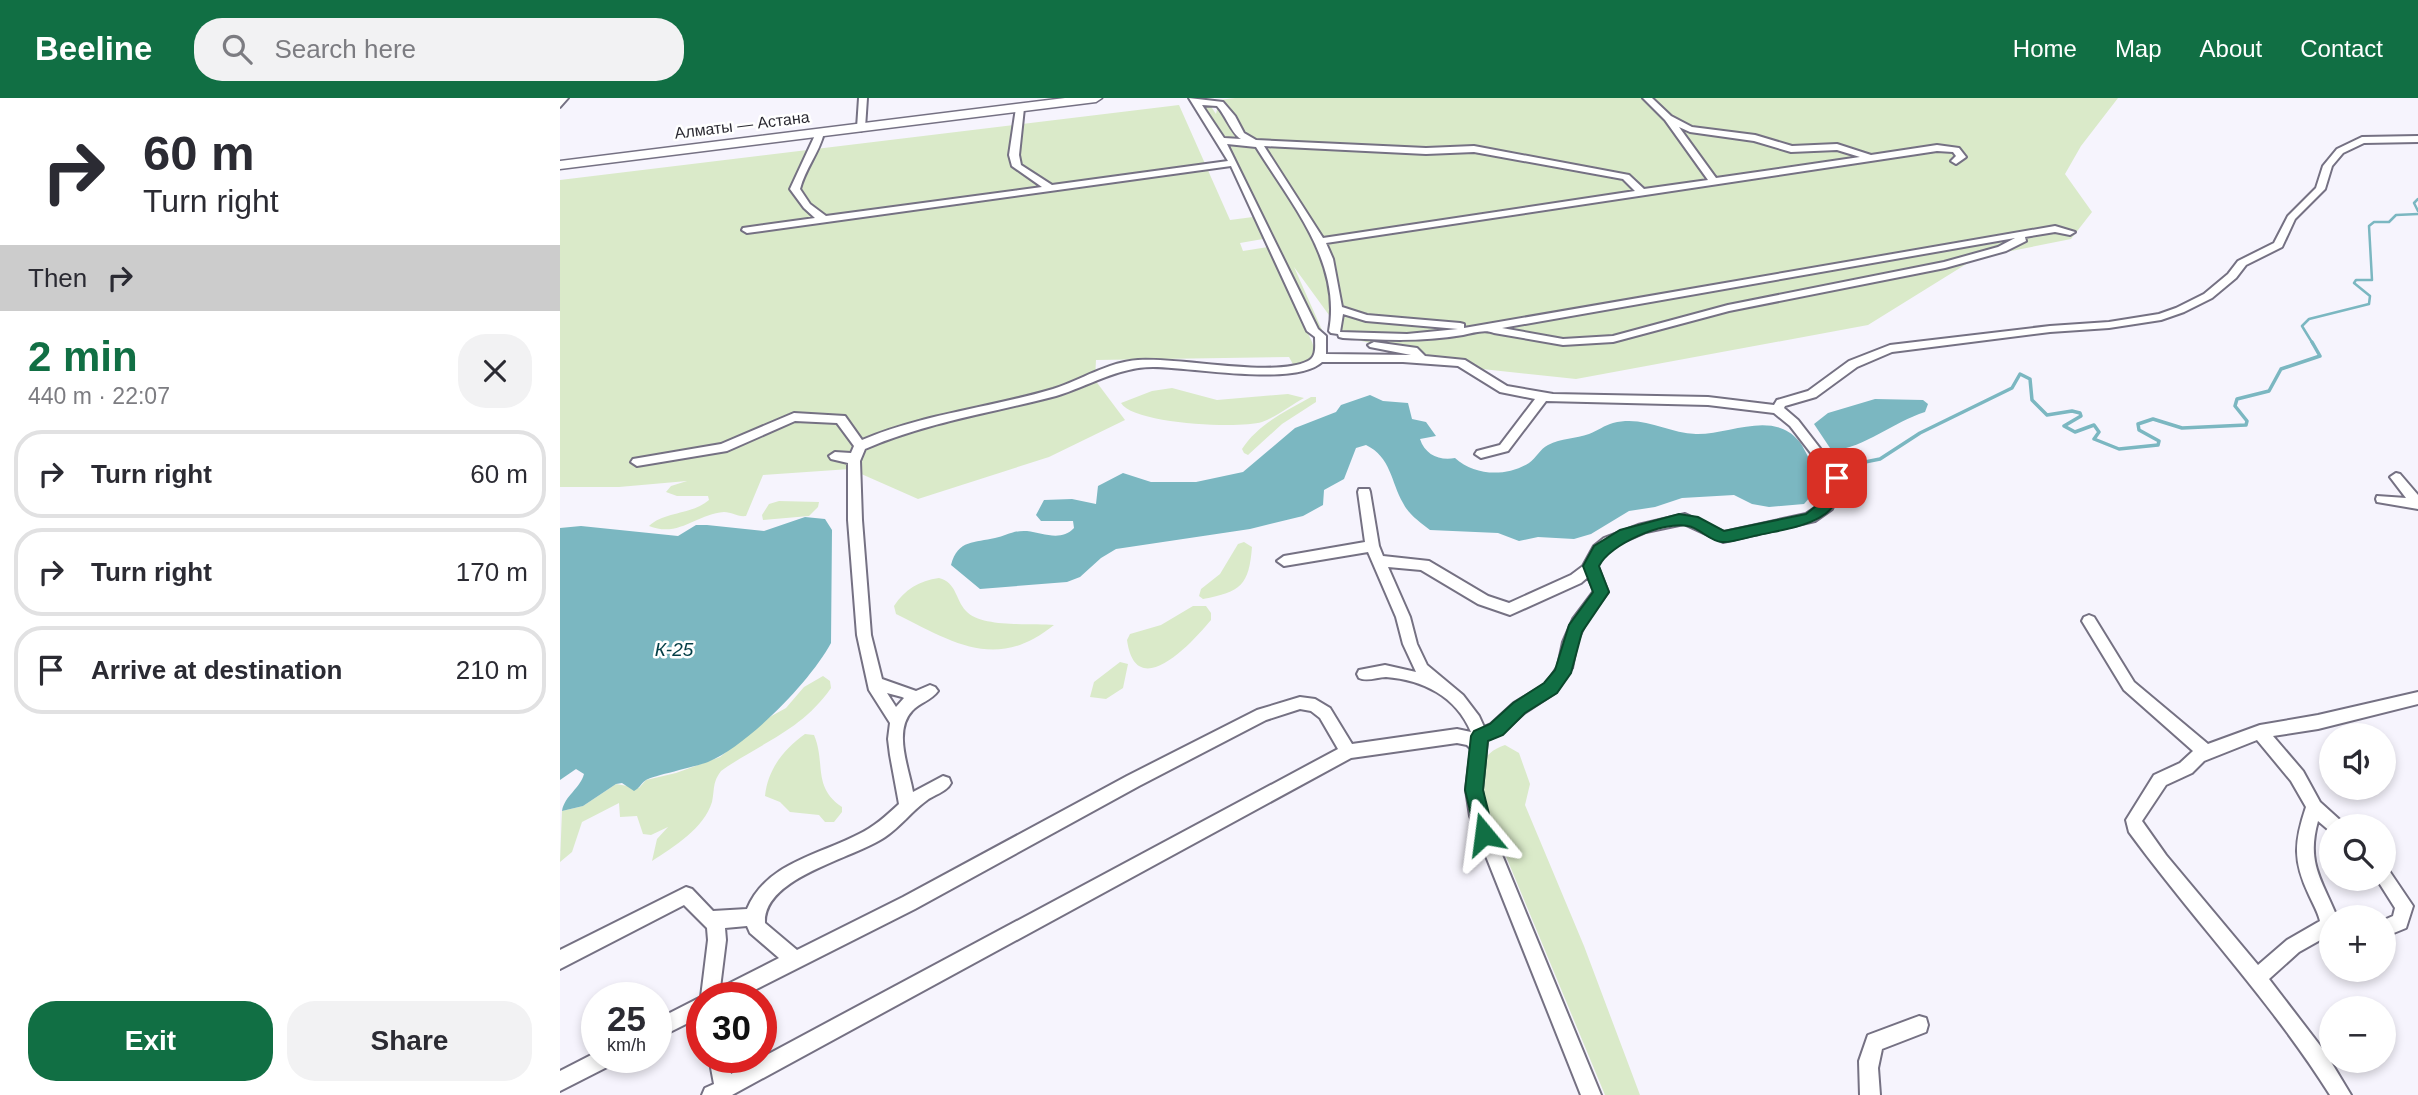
<!DOCTYPE html>
<html lang="en">
<head>
<meta charset="utf-8">
<style>
  :root { --surface:#fff; --page:#f2f2f3; --text:#2b2b33; --muted:#7c7c81; --line:#e1e1e2; --accent:#116f44 }
  body { margin:0; font-family:Arial,sans-serif; background:var(--page); color:var(--text); height:100vh; display:flex; flex-direction:column; font-size:26px; white-space:nowrap }
  * { box-sizing:border-box; margin:0 }
  p { font-size:23px; color:var(--muted) }
  .icon { flex:none; width:38px; height:38px; fill:none; stroke:currentColor; stroke-width:2; stroke-linecap:round; stroke-linejoin:round }
  .map { position:relative; flex:1; overflow:hidden }
  .sheet { display:flex; flex-direction:column; background:var(--surface); width:560px }
  .sheet>* { flex:none }
  .guide { background:#fff; color:var(--text); overflow:hidden }
  .fabs { position:absolute; left:1759px; top:625px; display:grid; gap:14px }
  .fabs a { display:grid; place-items:center; width:77px; height:77px; border-radius:50%; background:var(--surface); box-shadow:0 4px 10px #0003; font-size:35px }
  .speed { position:absolute; left:21px; top:884px; display:flex; gap:14px; font-size:35px; font-weight:700; text-align:center }
  .speed>* { display:grid; place-content:center; width:91px; height:91px; border-radius:50%; background:var(--surface); box-shadow:0 4px 10px #0003; line-height:1 }
  .speed small { font-size:18px; font-weight:400 }
  .speed .limit { border:10px solid #d22; background:#fff; color:#111 }
  .pin { position:absolute; display:grid; place-items:center; width:60px; height:60px; color:#fff; margin:-30px; border-radius:14px; box-shadow:0 4px 10px #0006 }
  .me { position:absolute; width:77px; margin:-38px; rotate:344deg; stroke-linejoin:round; filter:drop-shadow(0 0 5px #0008) }
  .turn { display:flex; align-items:center; gap:24px; height:147px; padding:0 28px; font-size:32px }
  .turn .icon { width:91px; height:91px; stroke-width:2.5 }
  .turn b { display:block; font-size:49px; line-height:60px }
  .then { display:flex; align-items:center; height:66px; padding:0 28px; background:#0003; gap:14px; font-size:26px }
  .round { display:grid; place-items:center; flex:none; width:74px; height:74px; border-radius:28px; background:var(--page) }
  .overview { display:flex; align-items:center; justify-content:space-between; height:119px; padding:0 28px }
  h1 { font-size:42px; font-weight:700; line-height:52px; color:var(--accent) }
  .action { display:flex; gap:14px; margin-top:auto; padding:14px 28px }
  .action a { flex:1; height:80px; border-radius:28px; background:var(--accent); color:#fff; font-size:28px; font-weight:700; line-height:80px; text-align:center }
  .action a+a { background:var(--page); color:var(--text) }
  ul { padding:0; list-style:none }
  li { display:flex; align-items:center; gap:21px; height:88px; margin:0 14px 10px; padding:0 14px; border:4px solid var(--line); border-radius:28px }
  li div { flex:1 }
  li b { display:block; font-size:26px }
  li em { font-style:normal }
  header { display:flex; align-items:center; gap:42px; box-sizing:border-box; height:98px; padding:0 35px; background:var(--accent); color:#fff }
  header strong { font-size:33px }
  nav { display:flex; gap:38px; margin-inline-start:auto; font-size:24px }
  .search { width:490px; height:63px; background:var(--page); display:flex; align-items:center; gap:18px; box-sizing:border-box; padding:0 24px; border-radius:28px; color:var(--muted); font-size:26px }
  main { display:flex; flex:1; min-height:0 }
  .map>svg:first-child { display:block }
  .green { fill:#daeac9 }
  .water { fill:#7bb7c1 }
  .lines { fill:none; stroke-linecap:round; stroke-linejoin:round }
  .stream-far1 { stroke:#7bb7c1; stroke-width:2.5 }
  .stream { stroke:#7bb7c1; stroke-width:3.5 }
  .minor-casing { stroke:#757183; stroke-width:4 }
  .highway-casing { stroke:#757183; stroke-width:3 }
  .minor { fill:#fff; fill-rule:evenodd }
  .highway { fill:#fff; fill-rule:evenodd }
  .route { fill:#116f44; stroke:#0b482c; stroke-width:2 }
  .labels { text-anchor:middle; dominant-baseline:central; stroke-width:5; stroke-linejoin:round; paint-order:stroke }
  .far-street-label { font-size:16px; fill:#2b2a32; stroke:#fff }
  .water-label { font-size:19px; font-style:italic; fill:#033e46; stroke:#fff }
</style>
</head>
<body>
<header>
<strong>Beeline</strong>
<div class="search"><svg class="icon" aria-label="search" viewBox="0 0 24 24"><circle cx="10" cy="10" r="6"/><path d="M15 15l6 6"/></svg>Search here</div>
<nav><a>Home</a><a>Map</a><a>About</a><a>Contact</a></nav>
</header>
<main>
<section class="sheet">
<div class="guide">
<div class="turn"><svg class="icon" aria-label="right" viewBox="0 0 24 24"><path d="M7 20v-9h11M14 6l5 5-5 5"/></svg><div><b>60 m</b>Turn right</div></div>
<div class="then">Then<svg class="icon" aria-label="right" viewBox="0 0 24 24"><path d="M7 20v-9h11M14 6l5 5-5 5"/></svg></div>
</div>
<div class="overview"><div><h1>2 min</h1><p>440 m · 22:07</p></div><a class="round"><svg class="icon" aria-label="close" viewBox="0 0 24 24"><path d="M6 6l12 12M18 6L6 18"/></svg></a></div>
<ul>
<li><svg class="icon" aria-label="right" viewBox="0 0 24 24"><path d="M7 20v-9h11M14 6l5 5-5 5"/></svg><div><b>Turn right</b></div><em>60 m</em></li>
<li><svg class="icon" aria-label="right" viewBox="0 0 24 24"><path d="M7 20v-9h11M14 6l5 5-5 5"/></svg><div><b>Turn right</b></div><em>170 m</em></li>
<li><svg class="icon" aria-label="arrive" viewBox="0 0 24 24"><path d="M6 21V4h12l-3 4 3 4H6"/></svg><div><b>Arrive at destination</b></div><em>210 m</em></li>
</ul>
<div class="action"><a>Exit</a><a>Share</a></div>
</section>
<div class="map">
<svg width="1858" height="997" viewBox="0 0 1858 997">
  <rect width="100%" height="100%" fill="#f6f4fd"/>
  <path class="green" d="M675,0h883l-37,48 -16,28 27,38 -21,27 -95,19 -108,67 -292,54 -103,-11 -128,-31 -51,-70 28,63 -6,3 -40,-87 2,-2 -45,-81 -37,-60 14,2 6,9 3,-14z
    M619,7l51,115 23,-3 10,22 -23,4 3,8 25,-4 44,95 4,12 -3,7 -19,5 -5,-9 -193,3 -1,20 30,40 -76,37 -131,42 -68,-30 -87,6 -17,41c-9,1 -14,-4 -22,-4 -28,2 -45,26 -75,14 16,-15 43,-11 60,-26l-1,-4h-31l-11,-4 5,-6 16,-5 -68,6h-59v-307z
    M612,290l45,12 71,-6 16,4c-13,7 -28,19 -42,24 -23,7 -129,2 -141,-19l31,-12z
    M751,299h5v5l-34,22 -34,31 -4,-2 -2,-4c16,-25 44,-38 69,-52z
    M219,403l40,1 -1,5 -9,9 -46,4 -1,-5 7,-11z
    M684,444l8,5c-3,38 -11,45 -49,52l-4,-3 2,-7 19,-15 18,-30z
    M379,480c18,5 16,21 27,33 15,17 65,12 88,14 -58,47 -101,17 -158,-11l-2,-8c11,-17 25,-25 45,-28z
    M633,508h13l5,7v7c-19,23 -75,84 -84,20l3,-6 31,-9z
    M560,564l8,2 -5,24 -17,11 -16,-2 4,-15z
    M263,578l7,5 1,7c-30,43 -69,54 -110,83 -9,12 -6,18 -9,31 -8,26 -38,45 -60,59l5,-22 11,-12 -17,8 -8,-1 -6,-18 -17,1 -1,-14 -37,19 -10,30 -12,10 2,-51 21,-5 33,-22 23,4 7,-8 30,-7 44,-16 46,-38 20,-11 18,-21z
    M245,636l9,1c12,28 -2,52 28,72v5l-8,10h-9l-6,-7 -29,-3 -10,-10 -15,-6c3,-27 18,-46 40,-62z
    M945,647l14,8 11,31 -5,21 59,141 56,149h-35l-122,-294c-4,-26 -7,-46 22,-56z"/>
  <path class="water" d="M810,297l13,6 25,2 4,16 14,3 10,14 -16,3c5,16 20,22 35,19 20,18 51,19 74,5 7,-5 11,-14 19,-18 13,-7 28,-6 41,-11 8,-3 16,-9 24,-11 31,-8 54,10 83,11 32,1 76,-24 102,6 5,5 7,12 11,18 6,7 15,12 18,19l-9,1 -6,17 -8,9 -35,3 -17,-3 -18,-9 -52,3 -27,9 -26,4 -38,23 -17,5 -36,-2 -19,4 -21,-8 -68,-3c-10,-8 -21,-15 -27,-27 -12,-21 -12,-46 -37,-58l-10,3 -12,31 -20,11 -1,15 -20,11 -53,13 -134,20 -15,9 -21,19 -13,5 -87,7 -29,-24c7,-26 24,-22 44,-27 11,-2 18,-8 32,-7 16,2 34,11 47,-3l-1,-7h-32l-5,-6 8,-15 28,-1 24,5 2,-18 25,-13 28,9h45l47,-10 52,-44 41,-16 5,-7z
    M1315,301l48,1 5,4 -3,8c-32,10 -59,35 -93,39l-18,-27 14,-11z
    M245,419l20,2 7,11 -1,113c-21,39 -83,102 -123,119 -13,5 -56,14 -62,18 -6,4 -6,8 -12,11l-12,-8 -6,1 -33,22 -21,5c3,-16 18,-22 22,-37l-8,-5 -16,11v-252l21,-2 97,10 18,-11h11l57,6z"/>
  <g class="lines">
    <path class="stream-far1" d="M1858,101l-4,4 4,8
      M1753,246l-11,-18 7,-7 60,-15 1,-8 -16,-13 2,-3h16l-3,-54 5,-4h15l7,-7 22,-1"/>
    <path class="stream" d="M1290,367l30,-6 40,-26 92,-45 8,-14 10,5 2,21 15,15 25,-4 8,2 1,3 -17,10 11,6 19,-7 5,7 -5,7 25,10 39,-4 1,-4 -20,-11 -1,-6 15,-5 29,9 64,-3 1,-4 -12,-15 2,-7 32,-8 12,-22 39,-13 -8,-14"/>
    <defs>
      <path id="minor" d="M0,0h8l-8,9z
        M299,0h8l-2,30 -4,3 -4,-3z
        M629,0l34,4 12,14 9,17 12,7 170,8 48,-2 155,29 15,14 64,-9 -43,-60 -22,-22h9l19,18 21,11 63,8 37,11 45,-2 34,11 66,-10 22,3 7,9 -10,7 -5,-3 5,-5 -3,-4 -16,-1 -611,92 7,16 9,48 25,8 93,8 4,1v4l591,-102 20,6 -5,3 -15,-3 -30,5 1,4 -20,10 -61,17 -216,43 -116,31 -50,3 -69,-12c-9,-4 -21,0 -31,2 -40,7 -80,5 -120,3l-4,-1 -1,-3 -7,-1 -2,-2c13,-69 -39,-129 -73,-184l-29,-3 91,185 8,7v18l85,1 -41,-8 -2,-2 6,-3 43,6 8,8 40,4 42,26 46,8 155,3 66,8 3,-5 31,-9 41,-30 41,-16 160,-19 59,-4 50,-8 17,-6 28,-14 24,-20 10,-13 36,-18 14,-27 28,-28 7,-22 14,-17 25,-12 56,-1v6l-54,1 -21,10 -11,13 -7,23 -30,30 -13,28 -36,18 -10,13 -24,20 -28,14 -23,8 -52,8 -59,4 -158,20 -35,15 -41,30 -31,9 -1,2 14,12 45,58 -1,10 -10,21 -17,12 -92,21 -39,-18 -38,8 -32,14 -10,8 -7,11 11,27 -22,30 -9,20 -5,26 -16,24 -32,21 -23,21 -14,6 -5,50 4,26 115,279h-20l-111,-279 -4,-26 5,-41 -4,-4 -10,-2 -106,15 -619,337h-30l3,-7 9,-4 -5,-27h20l2,17 607,-325 -18,-31 -9,-7 -11,-2 -34,11 -127,66 -224,123 -176,89h-37v18l-46,23v-19l45,-23 7,-57 -1,-12 -23,-23 -124,64v-19l126,-63 6,2 21,22 34,-2c19,-46 72,-54 112,-75 15,-7 27,-18 40,-30l-9,-49 -2,-16 2,-16 -21,-33 -12,-55 -9,-115v-57l-17,-4 -2,-3 6,-4 16,1 3,-7 -17,-23 -42,-2 -68,30 -90,15 -6,-4 2,-3 88,-15 73,-31 51,3 17,24c61,-26 127,-32 191,-51 28,-9 55,-27 85,-29 43,-3 136,18 170,1 9,-4 7,-15 7,-24l-8,-6 -76,-165 -484,67 -5,-3 1,-2 72,-10 -11,-10 -14,-19 26,-56 4,-3 4,3c-5,20 -19,36 -24,56l10,15 16,12 216,-29 -30,-21 -3,-11 7,-47 4,-3 4,3 -5,47 2,10 31,20 176,-24zM642,7l15,1c9,10 15,28 24,33l-17,-1zM1119,29l11,5 64,9 37,11 46,-2 23,7 -144,21zM704,48l162,8 48,-2 149,27 12,12 -312,47zM1455,140l-17,9 -54,15 -216,43 -115,31 -50,3 -61,-11zM783,216l23,7 92,8 -51,5 -67,-2zM762,264h81l55,4 42,26 35,7 -35,46 -23,6 -2,3 6,4 27,-7 38,-50 162,4 66,8 16,13 41,53 -1,9 -8,15 -16,11 -82,18 -39,-18 -47,11 -34,13 -10,8 -11,20 -12,9 -62,28 -21,-7 -59,-35 -46,-5 -4,-10 -9,-54 -1,-3h-10l-1,3 7,50 -81,14 -7,5 7,5 84,-14 28,65 7,27 13,28 -31,-7 -26,5 -2,4 2,4c9,4 18,-1 27,-1 37,3 70,19 85,55l-14,-3 -105,15 -22,-36 -15,-9 -15,-2 -43,13 -130,66 -224,121 -106,53 -32,-27c-2,-46 88,-64 120,-86 15,-10 26,-25 41,-36 7,-6 21,-9 25,-18l-2,-5 -6,-2 -30,16c-4,-23 -20,-61 -1,-81 7,-8 20,-11 26,-20l-3,-4 -5,-2 -14,6 -34,-12 -11,-44 -9,-115 -2,-59 5,-12c62,-27 127,-36 191,-53 33,-10 62,-29 97,-29 38,0 142,20 169,-5zM828,469l33,3 57,34 32,11 71,-32 7,-6 6,14 -21,28 -10,23 -5,24 -12,18 -32,19 -23,21 -7,3 -5,-11 -16,-21 -36,-30 -10,-21 -7,-27zM327,595l15,4 2,1 -8,9zM187,828l3,7 29,25 -59,30 6,-48 -1,-12z
        M1836,375l4,1 18,21v14l-41,-7 -1,-3 1,-3 29,2 -16,-21z
        M1529,517l5,2 40,65 74,62 52,-19 58,-10 100,-23v12l-100,25 -45,7 30,35 17,31 21,19 2,5h-12v6l-13,-11c-12,42 4,59 19,96h-6v17l-32,18 -30,27 56,73 26,43h-21c-59,-94 -136,-174 -201,-263l-3,-12 28,-45 26,-12 13,-12 -69,-61 -42,-69 2,-4zM1697,642l34,41 15,26c-12,36 -13,54 3,88 4,9 9,17 11,26l-33,19 -29,25 -92,-110 -24,-34 24,-36 26,-12 12,-12z
        M1824,772l6,2 23,34 -7,22 -22,9v-17l9,-4 2,-8 -19,-30h8z
        M1359,918l7,2 2,7 -2,7 -44,17 -4,19 2,27h-20l-1,-34 9,-26z
        M37,954v5h19l-3,7 -53,27v-20z"/>
      <path id="highway" d="M505,0h37l-6,4 -536,67v-8z"/>
    </defs>
    <use href="#minor" class="minor-casing"/>
    <use href="#highway" class="highway-casing"/>
    <use href="#minor" class="minor"/>
    <use href="#highway" class="highway"/>
  </g>
  <path class="route" d="M1277,375l7,5c-3,46 -50,49 -85,57 -11,2 -27,8 -37,7 -13,-1 -22,-14 -34,-16 -25,-5 -78,18 -89,40l10,26 -27,40 -11,41 -14,20 -32,20 -22,22 -15,6 -5,49 11,44 -3,6 -7,2 -7,-2 -12,-50 6,-54 3,-5 16,-7 23,-21 31,-20 11,-13 14,-45 24,-33 -10,-26 11,-20 26,-16 59,-16 19,3 26,14 82,-17 15,-12 8,-14 1,-10z"/>
  <g class="labels">
    <g class="far-street-label">
      <text transform="translate(182 27) rotate(-7)">Алматы — Астана</text>
    </g>
    <g class="water-label">
      <text x="114" y="551">К-25</text>
    </g>
  </g>
</svg>
<div class="fabs">
<a><svg class="icon" aria-label="sound" viewBox="0 0 24 24"><path d="M4 9h4l5-4v14l-5-4H4zM17 9q2 3 0 6"/></svg></a>
<a><svg class="icon" aria-label="search" viewBox="0 0 24 24"><circle cx="10" cy="10" r="6"/><path d="M15 15l6 6"/></svg></a>
<a>+</a>
<a>−</a>
</div>
<div class="speed"><div>25<small>km/h</small></div><div class="limit">30</div></div>
<div class="pin" style="left:1277px;top:380px;background:#d93025"><svg class="icon" aria-label="arrive" viewBox="0 0 24 24"><path d="M6 21V4h12l-3 4 3 4H6"/></svg></div>
<svg class="me" style="left:924px;top:736px" viewBox="-20 -20 40 40"><path d="M0-17L14 15 0 8-14 15z" fill="#116f44" stroke="#fff" stroke-width="4"/></svg>
</div>
</main>
</body>
</html>
